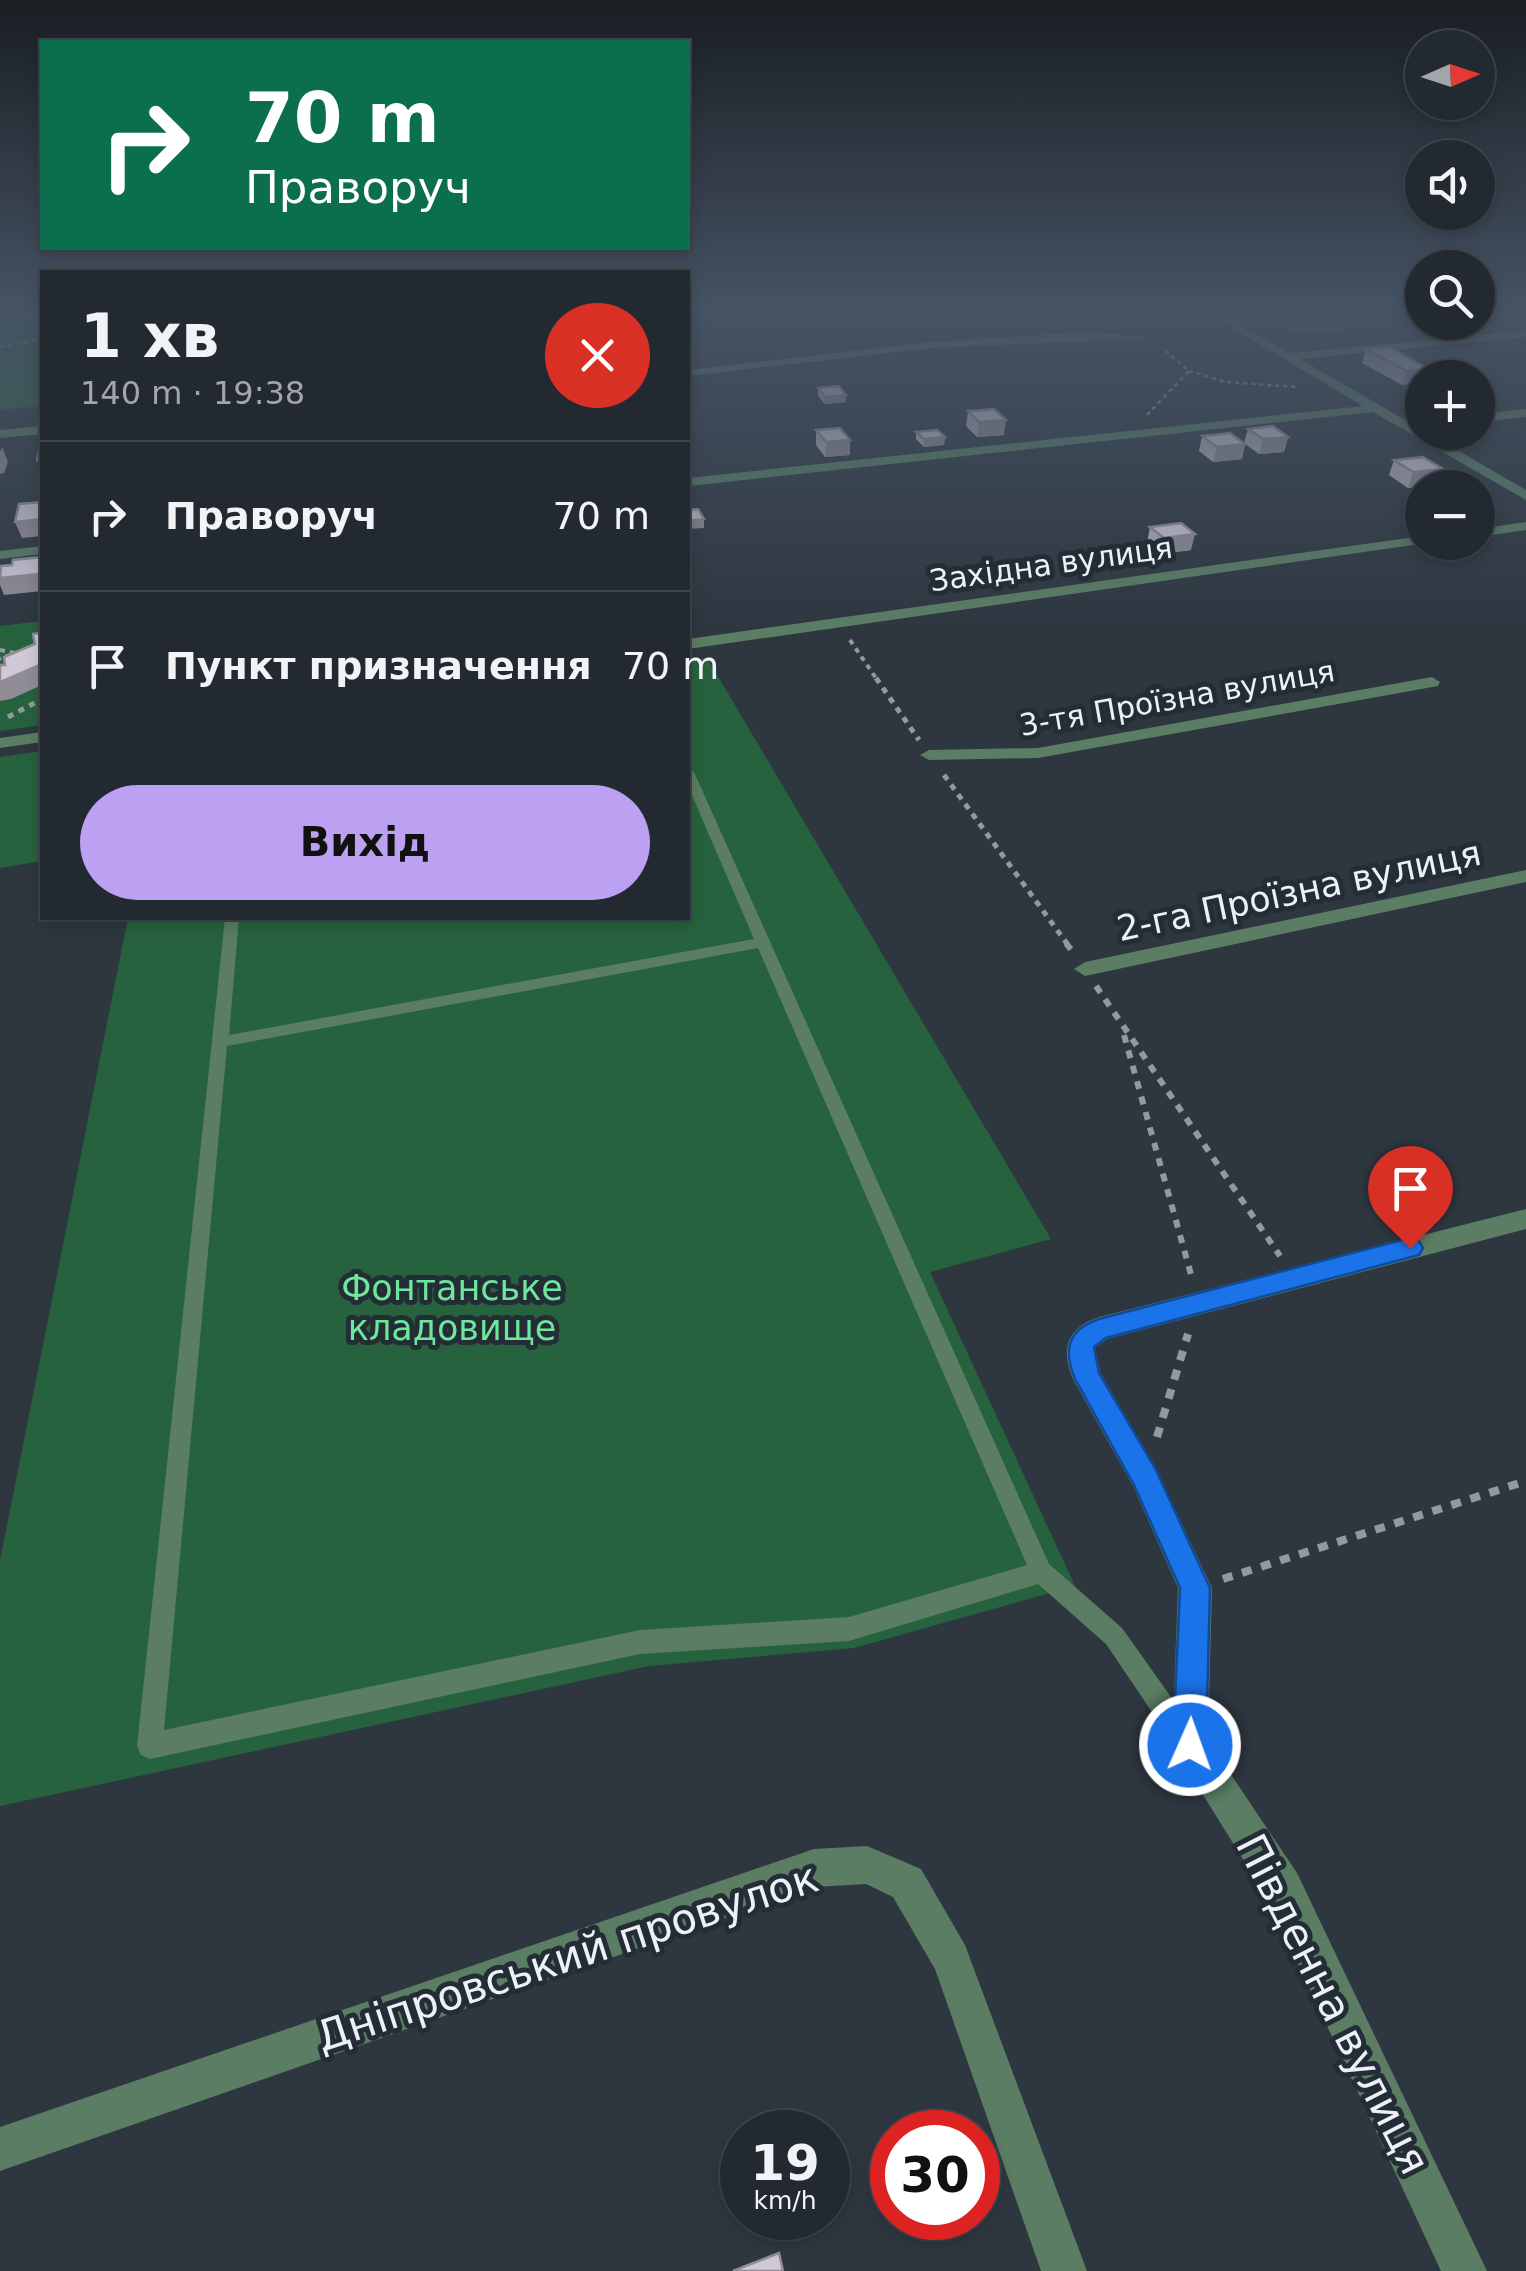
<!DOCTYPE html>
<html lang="uk">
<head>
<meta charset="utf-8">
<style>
  :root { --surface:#222930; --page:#2e353c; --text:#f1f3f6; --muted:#a2a6ab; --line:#3f454c; --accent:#bca0f2 }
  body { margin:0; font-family:"DejaVu Sans",sans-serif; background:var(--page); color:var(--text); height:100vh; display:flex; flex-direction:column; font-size:38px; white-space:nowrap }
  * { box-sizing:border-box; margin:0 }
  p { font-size:32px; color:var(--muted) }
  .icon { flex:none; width:55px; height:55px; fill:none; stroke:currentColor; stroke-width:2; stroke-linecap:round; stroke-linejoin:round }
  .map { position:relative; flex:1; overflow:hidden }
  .panel { position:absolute; left:40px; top:270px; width:650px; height:650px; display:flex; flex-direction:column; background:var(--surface); border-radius:0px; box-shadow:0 5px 15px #0003,0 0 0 2px var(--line) }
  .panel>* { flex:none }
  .banner { position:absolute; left:40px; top:40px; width:650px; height:210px; border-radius:0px; box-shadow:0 5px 15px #0003,0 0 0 2px var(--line); background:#0b6e4f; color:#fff; overflow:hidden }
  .needle { width:65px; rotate:87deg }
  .buttons { position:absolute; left:1405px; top:30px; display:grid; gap:20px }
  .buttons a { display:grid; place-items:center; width:90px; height:90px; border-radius:50%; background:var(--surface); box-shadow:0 5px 15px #0003,0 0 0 2px var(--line); font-size:50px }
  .speed { position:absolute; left:720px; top:2110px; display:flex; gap:20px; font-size:50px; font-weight:700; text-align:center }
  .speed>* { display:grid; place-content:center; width:130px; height:130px; border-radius:50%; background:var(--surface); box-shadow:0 5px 15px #0003,0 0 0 2px var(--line); line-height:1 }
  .speed small { font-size:25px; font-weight:400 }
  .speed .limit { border:15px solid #d22; background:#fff; color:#111 }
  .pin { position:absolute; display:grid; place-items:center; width:85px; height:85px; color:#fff; margin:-102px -42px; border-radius:50% 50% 50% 0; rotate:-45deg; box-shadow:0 0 10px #0007 }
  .pin .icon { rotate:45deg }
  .me { position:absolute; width:110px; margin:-55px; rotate:2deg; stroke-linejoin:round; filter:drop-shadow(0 0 8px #0008) }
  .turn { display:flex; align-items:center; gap:35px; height:210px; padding:0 40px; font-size:45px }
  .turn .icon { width:130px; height:130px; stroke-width:2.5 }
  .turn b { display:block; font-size:70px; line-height:85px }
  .round { display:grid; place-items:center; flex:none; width:105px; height:105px; border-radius:52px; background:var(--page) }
  .head { display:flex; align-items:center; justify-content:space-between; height:170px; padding:0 40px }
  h1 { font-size:60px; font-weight:700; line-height:75px }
  .cta { display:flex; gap:20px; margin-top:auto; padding:20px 40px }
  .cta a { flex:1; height:115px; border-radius:60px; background:var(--accent); color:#111; font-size:40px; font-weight:700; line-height:115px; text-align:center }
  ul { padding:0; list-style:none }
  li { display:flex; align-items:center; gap:30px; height:150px; padding:0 40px; border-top:2px solid var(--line) }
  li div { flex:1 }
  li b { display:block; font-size:38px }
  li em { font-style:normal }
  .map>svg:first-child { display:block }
  .green { fill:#27623e }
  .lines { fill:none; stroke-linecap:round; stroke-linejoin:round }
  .path-far4 { stroke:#929aa1; stroke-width:2.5; stroke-dasharray:4 4; stroke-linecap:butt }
  .path-far3 { stroke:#929aa1; stroke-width:4; stroke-dasharray:5 5; stroke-linecap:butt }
  .path-far2 { stroke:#929aa1; stroke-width:5; stroke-dasharray:6 6; stroke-linecap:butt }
  .path-far1 { stroke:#929aa1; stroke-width:6; stroke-dasharray:8 8; stroke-linecap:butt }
  .path { stroke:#929aa1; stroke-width:8; stroke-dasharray:10 10; stroke-linecap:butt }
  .service { fill:#5a7d64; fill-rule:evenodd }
  .minor { fill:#5a7d64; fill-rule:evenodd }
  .wall { fill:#b2adb9 }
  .shaded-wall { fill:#918d96 }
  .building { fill:#cfc9d7; stroke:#918d96; stroke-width:2.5 }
  .route { fill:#1a73e8; stroke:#114b97; stroke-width:2.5 }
  .labels { text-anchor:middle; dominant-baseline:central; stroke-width:10; stroke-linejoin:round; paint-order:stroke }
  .far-street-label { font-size:30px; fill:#ebf1f7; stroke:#242d36 }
  .street-label { font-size:35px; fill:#ebf1f7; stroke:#242d36 }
  .park-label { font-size:35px; fill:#6ce89c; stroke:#242d36 }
  .near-street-label { font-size:42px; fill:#ebf1f7; stroke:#242d36 }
</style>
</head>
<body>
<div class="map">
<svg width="1526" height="2271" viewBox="0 0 1526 2271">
  <rect width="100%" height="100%" fill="#2e3740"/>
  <path class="green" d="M0,311h42v95l-42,4z
    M42,621v104l-42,6v-105z
    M707,658l344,581 -121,33 145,314 -221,62 -205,18 -649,140v-245l128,-643h560v-257z
    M42,751v110l-42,7v-111z"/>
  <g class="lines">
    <path class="path-far4" d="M982,311l17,13
      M1130,317l62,-5
      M1287,331l62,-3
      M0,347l42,-8
      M1189,371l37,11 71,5
      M1147,415l42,-44 -27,-23"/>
    <path class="path-far3" d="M850,640l28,41
      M0,650l15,3 -15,6"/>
    <path class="path-far2" d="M876,678l43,62
      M8,717l34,-18
      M944,775l124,170"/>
    <path class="path-far1" d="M1066,943l9,12
      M1096,986l184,270
      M1124,1035l68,243"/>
    <path class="path" d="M1157,1437l31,-103
      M1223,1579l303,-98"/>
    <path class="service" d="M688,768l6,4 355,792 73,64 71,100 4,9 -4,9 -9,4 -9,-4 -69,-102 -68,-60 -189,57 -209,13 -490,105 -9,-4 -4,-9 88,-828h14l-10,117 525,-96 -66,-153zM758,948l269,617 -178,52 -209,13 -476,100 63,-684z"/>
    <path class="minor" d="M1204,311h13l73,42 236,-22v6l-226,22 226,131v10l-153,-88 -685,74v-8l675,-72z
      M1087,332l67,6 -223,10 -243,28v-6l243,-28z
      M1526,409v8l-48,5v-8z
      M42,426v8l-42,4v-8z
      M1526,522v8l-48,7v-8z
      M1422,536v6l5,1 -739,106v-10z
      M42,546v8l-42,5v-8z
      M1432,677l8,5 -2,4 -400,72 -109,2 -9,-5 9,-5 109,-2z
      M42,732v10l-42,6v-10z
      M1526,870v12l-441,94 -11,-7 11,-7z
      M1526,1209v20l-419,110 -12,9 5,24 55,95 57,121 -4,152 89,133 190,398h-46l-172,-370 -97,-156 6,-157 -45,-102 -60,-107c-13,-30 -6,-51 26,-62z
      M867,1846l54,23 44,76 122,326h-46l-106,-302 -42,-72 -27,-13 -52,3 -814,284v-44l814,-278z"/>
  </g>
  <path class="wall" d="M1366,349l62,20 -26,16 -40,-22z
    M818,388l28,7v7l-21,2 -7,-8z
    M968,411l36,24 -27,2 -11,-11z
    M1248,429l40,8 -4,15 -25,2 -14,-10 -3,15 -29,3 -14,-11 3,-15 42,7z
    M816,430l34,10v15l-25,2 -9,-12z
    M916,432l29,5 -1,8 -20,2 -8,-8z
    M1394,460l49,9 -6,15 -29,4 -19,-13z
    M1150,527l41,23 -31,4 -13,-11z"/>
  <path class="shaded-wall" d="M1428,369l-3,9h-3v5l-20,2 5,-14z
    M846,395v7l-21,2v-7z
    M1006,420l-2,15 -27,2 2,-15z
    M945,437l-1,8 -20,2v-8z
    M1288,437l-4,15 -25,2 4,-15z
    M850,440v15l-25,2 1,-15z
    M1245,444l-3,15 -29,3 4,-15z
    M2,447l6,15 -4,11 -4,1v-22z
    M37,460h5v15z
    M1443,469l-6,15 -29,4 5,-16z
    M42,519v17l-20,2 -7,-16z
    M704,519v9l-16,1v-8z
    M1195,534l-4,16 -31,4 4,-16z
    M42,561v30l-38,4 -4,-10v-7z
    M42,664v21l-31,14 -11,2v-19z"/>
  <path class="building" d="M1390,347l38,22 -21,2 -41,-22z
    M839,386l7,9 -21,2 -7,-9z
    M994,409l12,11 -27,2 -11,-11z
    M1273,426l15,11 -25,2 -15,-10z
    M840,428l10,12 -24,2 -10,-12z
    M937,430l8,7 -21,2 -8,-7z
    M1230,433l15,11 -28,3 -15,-11z
    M42,445v15h-5l3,-14z
    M1423,457l20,12 -30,3 -19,-12z
    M42,502v17l-27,3 4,-18z
    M698,509l6,10 -16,2v-11z
    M1181,523l14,11 -31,4 -14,-11z
    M42,557l-3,17 -39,4 1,-12 11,-1 1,-5z
    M42,633v31l-42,18v-17h5l-1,-8 31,-13 -2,-10z
    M779,2253l4,18h-50z"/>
  <linearGradient id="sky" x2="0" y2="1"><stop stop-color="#191e23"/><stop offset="0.49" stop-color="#465364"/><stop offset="1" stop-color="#465364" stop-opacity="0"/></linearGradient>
  <rect width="1526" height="629" fill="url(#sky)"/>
  <path class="route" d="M1410,1238l9,3 4,7 -4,7 -313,83 -12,9 5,26 56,95 55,120 -4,157 -5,11 -11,5 -12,-5 -5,-11 7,-157 -46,-103 -59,-106c-12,-29 -8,-49 24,-60z"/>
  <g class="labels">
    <g class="far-street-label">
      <text transform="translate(1051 564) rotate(-8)">Західна вулиця</text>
      <text transform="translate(1177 698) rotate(-10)">3-тя Проїзна вулиця</text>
    </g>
    <g class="street-label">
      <text transform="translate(1299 891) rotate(-12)">2-га Проїзна вулиця</text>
    </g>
    <g class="park-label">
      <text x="452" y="1288">Фонтанське<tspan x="452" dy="40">кладовище</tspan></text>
    </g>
    <g class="near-street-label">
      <text transform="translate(567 1957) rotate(-18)">Дніпровський провулок</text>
      <text transform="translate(1333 2004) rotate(63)">Південна вулиця</text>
    </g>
  </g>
</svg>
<div class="buttons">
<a><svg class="needle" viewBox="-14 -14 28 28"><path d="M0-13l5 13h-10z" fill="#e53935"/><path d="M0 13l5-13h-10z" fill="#a2a6ab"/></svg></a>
<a><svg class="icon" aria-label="sound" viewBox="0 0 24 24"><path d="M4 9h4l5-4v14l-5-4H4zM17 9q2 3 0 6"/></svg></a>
<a><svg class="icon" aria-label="search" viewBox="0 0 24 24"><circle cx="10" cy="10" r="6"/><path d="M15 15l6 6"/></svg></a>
<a>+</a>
<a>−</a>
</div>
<div class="speed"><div>19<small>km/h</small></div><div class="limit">30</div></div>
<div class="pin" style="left:1410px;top:1248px;background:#d93025"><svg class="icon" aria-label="arrive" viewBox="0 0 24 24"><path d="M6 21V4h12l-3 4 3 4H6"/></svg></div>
<svg class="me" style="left:1190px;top:1745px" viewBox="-20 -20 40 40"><circle r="17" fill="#1a73e8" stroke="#fff" stroke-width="3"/><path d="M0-11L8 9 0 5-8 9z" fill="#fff"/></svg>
<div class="banner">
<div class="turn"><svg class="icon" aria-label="right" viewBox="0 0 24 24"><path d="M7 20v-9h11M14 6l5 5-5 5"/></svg><div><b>70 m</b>Праворуч</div></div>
</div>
<section class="panel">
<div class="head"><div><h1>1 хв</h1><p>140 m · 19:38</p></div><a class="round" style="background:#d93025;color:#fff"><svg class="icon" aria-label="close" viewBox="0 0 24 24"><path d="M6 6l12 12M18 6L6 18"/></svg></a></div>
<ul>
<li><svg class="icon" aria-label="right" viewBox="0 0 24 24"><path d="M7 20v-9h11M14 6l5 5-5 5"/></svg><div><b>Праворуч</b></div><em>70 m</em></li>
<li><svg class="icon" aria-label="arrive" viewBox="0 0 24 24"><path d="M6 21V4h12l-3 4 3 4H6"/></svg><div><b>Пункт призначення</b></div><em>70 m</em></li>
</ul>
<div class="cta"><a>Вихід</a></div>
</section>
</div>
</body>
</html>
